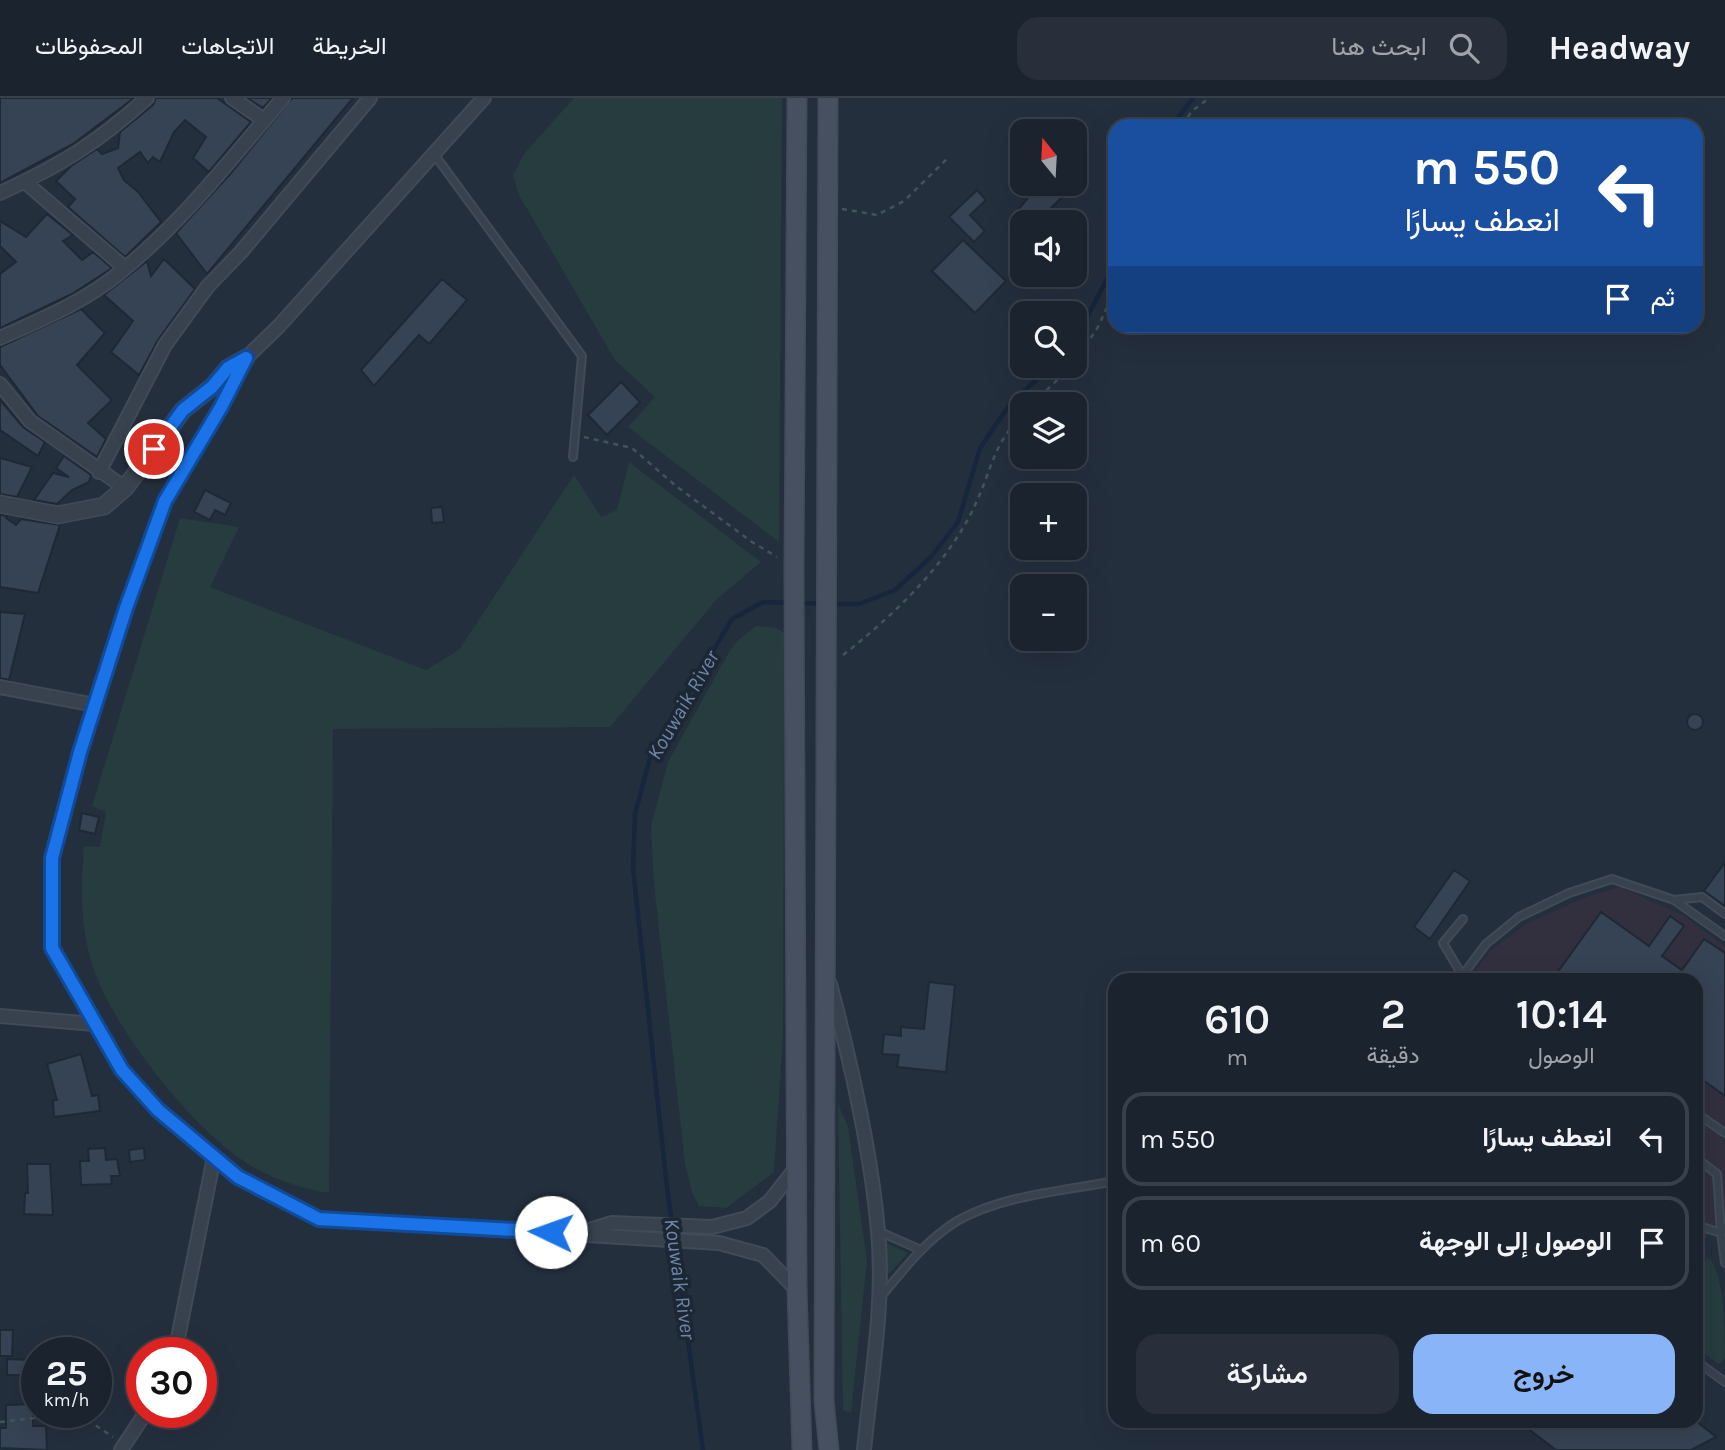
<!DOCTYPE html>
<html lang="ar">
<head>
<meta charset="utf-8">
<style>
  :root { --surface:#1b232e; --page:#282f3a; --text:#f1f3f6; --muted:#a0a4aa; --line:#39404a; --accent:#8ab4f8 }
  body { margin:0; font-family:Karla,Vazirmatn,sans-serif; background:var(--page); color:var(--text); direction:rtl; height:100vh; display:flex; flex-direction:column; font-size:26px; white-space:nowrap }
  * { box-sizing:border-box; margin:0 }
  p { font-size:23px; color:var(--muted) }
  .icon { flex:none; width:38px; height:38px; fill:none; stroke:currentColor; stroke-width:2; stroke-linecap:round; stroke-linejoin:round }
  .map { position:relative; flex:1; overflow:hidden; direction:ltr }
  .side { position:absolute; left:1108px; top:875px; width:595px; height:455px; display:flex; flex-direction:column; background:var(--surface); border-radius:21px; box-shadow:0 7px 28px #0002,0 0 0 2px var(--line); direction:rtl }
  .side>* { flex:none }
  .guide { position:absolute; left:1108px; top:21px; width:595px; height:214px; border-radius:21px; box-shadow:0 7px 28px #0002,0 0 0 2px var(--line); direction:rtl; background:#1a4fa0; color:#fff; overflow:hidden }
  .needle { width:46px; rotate:342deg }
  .buttons { position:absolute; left:1010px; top:21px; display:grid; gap:14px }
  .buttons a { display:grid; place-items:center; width:77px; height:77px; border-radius:14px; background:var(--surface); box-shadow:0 7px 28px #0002,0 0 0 2px var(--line); font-size:35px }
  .speed { position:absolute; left:21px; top:1239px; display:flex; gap:14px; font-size:35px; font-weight:700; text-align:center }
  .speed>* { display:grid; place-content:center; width:91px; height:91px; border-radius:50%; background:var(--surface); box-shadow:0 7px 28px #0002,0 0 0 2px var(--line); line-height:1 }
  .speed small { font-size:18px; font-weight:400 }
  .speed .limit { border:10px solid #d22; background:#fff; color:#111 }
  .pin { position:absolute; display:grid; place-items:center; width:60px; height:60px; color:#fff; margin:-30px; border:4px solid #fff; border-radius:50%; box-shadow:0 2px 7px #0007 }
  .me { position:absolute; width:77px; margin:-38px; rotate:273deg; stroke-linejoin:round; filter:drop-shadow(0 0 5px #0008) }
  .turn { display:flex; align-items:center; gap:24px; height:147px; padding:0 28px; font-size:32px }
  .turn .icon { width:91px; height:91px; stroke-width:2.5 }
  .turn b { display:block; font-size:49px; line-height:60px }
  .then { display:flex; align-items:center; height:66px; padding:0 28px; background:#0003; gap:14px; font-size:26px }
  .eta { display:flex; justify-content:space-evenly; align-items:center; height:119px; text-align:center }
  .eta b { font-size:42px; font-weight:600; line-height:49px }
  .button { display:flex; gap:14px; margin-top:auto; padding:14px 28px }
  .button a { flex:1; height:80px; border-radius:21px; background:var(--accent); color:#111; font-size:28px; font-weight:600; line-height:80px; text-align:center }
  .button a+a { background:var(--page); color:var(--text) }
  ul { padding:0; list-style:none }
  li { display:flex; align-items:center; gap:21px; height:94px; margin:0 14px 10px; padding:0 14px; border:4px solid var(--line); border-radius:21px }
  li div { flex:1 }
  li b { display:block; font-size:26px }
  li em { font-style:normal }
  header { display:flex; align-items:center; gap:42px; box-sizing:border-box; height:98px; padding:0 35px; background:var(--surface); border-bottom:2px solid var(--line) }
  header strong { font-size:33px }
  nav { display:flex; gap:38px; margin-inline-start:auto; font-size:24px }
  .search { width:490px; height:63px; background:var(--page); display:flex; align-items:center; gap:18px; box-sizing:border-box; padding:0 24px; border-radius:21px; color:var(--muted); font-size:26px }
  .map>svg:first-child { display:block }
  .medical { fill:#32303f }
  .green { fill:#263c3f }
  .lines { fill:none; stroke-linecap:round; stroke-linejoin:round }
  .stream { stroke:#17263c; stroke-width:4.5 }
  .building { fill:#364354; stroke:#1f2835; stroke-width:2 }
  .service-casing { stroke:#414a57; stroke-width:10 }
  .minor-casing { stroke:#414a57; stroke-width:16 }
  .tertiary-casing { stroke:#414a57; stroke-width:19 }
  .secondary-casing { stroke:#414a57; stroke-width:21 }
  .path { stroke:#3f5557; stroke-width:2.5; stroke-dasharray:5 5; stroke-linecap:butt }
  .service { stroke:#38414e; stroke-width:6 }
  .minor { stroke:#38414e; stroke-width:12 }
  .tertiary { stroke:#38414e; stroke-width:16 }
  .secondary { stroke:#465061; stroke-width:18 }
  .route-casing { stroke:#114b97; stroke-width:18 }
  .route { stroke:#1a73e8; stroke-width:12 }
  .labels { text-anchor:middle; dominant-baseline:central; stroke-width:7; stroke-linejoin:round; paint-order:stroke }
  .water-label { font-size:21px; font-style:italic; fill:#6d86a8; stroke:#1d2633 }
</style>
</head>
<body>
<header>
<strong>Headway</strong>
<div class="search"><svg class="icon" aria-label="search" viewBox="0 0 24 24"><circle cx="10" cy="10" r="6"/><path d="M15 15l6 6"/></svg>ابحث هنا</div>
<nav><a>الخريطة</a><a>الاتجاهات</a><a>المحفوظات</a></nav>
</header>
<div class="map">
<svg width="1725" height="1352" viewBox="0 0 1725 1352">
  <rect width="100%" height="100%" fill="#242f3e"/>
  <path class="medical" d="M1620,789l64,29 41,30v267l-28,38 12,6 -13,17v-294h-228l23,-30 37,-27 58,-26z"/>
  <path class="green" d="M574,0h208l-3,444 -151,-115 27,-30 -40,-37 -96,-165 -6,-19 11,-22z
    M629,364l132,100 -44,37 -107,128 -277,2 -4,464c-29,-5 -58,-14 -84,-31 -56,-37 -138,-140 -155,-205 -10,-37 -9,-73 -6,-111l16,1 6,-35 -14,-6 88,-288 59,9 -29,60 216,83 33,-20 115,-175 27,42 16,-7z
    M756,528l20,2 10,6 2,5 -4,82 -1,314 -9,137 -48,36 -27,-2 -7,-14 -7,-28 -31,-279 -3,-59 17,-64 61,-110 8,-11z
    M838,1006l10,23 19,134 -16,152 -8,-3z
    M884,1144l24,11 -23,25z
    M1709,1159c16,21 16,71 16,101l-6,6 -23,-16v-74z"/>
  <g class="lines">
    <path class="stream" d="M1172,28l21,-28
      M1074,244l41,-78
      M800,505l23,1
      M832,506h27l36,-14 36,-33 27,-35 22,-74 32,-47 41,-35
      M703,1352l-37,-271 -33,-311 2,-54 15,-56 82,-139 31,-17 28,1"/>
  </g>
  <path class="building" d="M0,0h134l-61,46 -73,39z
    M156,0h61l34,24 -42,50 -16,-14 13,-21 -21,-17 -11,12 -14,30 -7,-5 -5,6 -8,-11 -22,16 6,12 14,12 23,30 -36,35 -57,-50 7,-8 -19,-18 15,-15 26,-17 5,5 16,-6 2,-16 33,-27z
    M247,0h25l-9,10z
    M292,0h61l-146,176 -31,-41 55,-60z
    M1039,86h20l4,12 -26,26h-11l-11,-8z
    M977,92l9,10 -16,15 15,16 -11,11 -25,-25z
    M47,116l26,21 -10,6 19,19 11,-8 19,16 -40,26 -72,34v-54l16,-12 -16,-16v-25l26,16z
    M963,142l43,41 -31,32 -43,-42z
    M164,161l31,30 -37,51 -19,35 -28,-23 22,-31 -29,-26 43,-34 4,15z
    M442,181l25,21 -38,44 -10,-9 -45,51 -13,-16z
    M81,211l24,24 -28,32 35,35 -24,23 18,16 -9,18 -59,-41 -38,-51v-18z
    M621,284l19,20 -33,33 -19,-20z
    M0,302l23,27 22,15 -7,14 -38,-26z
    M64,358l27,19 -2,7 -17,8 -15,14 -23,-4 19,-27 16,4 -13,-9z
    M0,360l32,9 -15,30 -17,-3z
    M205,392l26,13 -6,12 -10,-5 -5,10 -16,-8z
    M442,409l2,15 -12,1 -1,-15z
    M0,417l7,1 -1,2 10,7 5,-6 39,6 -22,68 -38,-6z
    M0,514l25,2 -16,66 -9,-2z
    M1687 624a8 8 0 1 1 16 0a8 8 0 1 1-16 0Z
    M82,715l17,4 -4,17 -16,-4z
    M1725,764v44l-21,-15z
    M1454,772l16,11 -40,58 -16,-12z
    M1601,814l48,34 21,-30 14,10 -22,30 20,14 22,-31 21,14v143l-29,-21v-95h-144z
    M929,884l26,3 -9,87 -49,-5 2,-12 -17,-1 2,-20 17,2v-9l23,2z
    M81,956l11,42 6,-1 2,16 -46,6 -1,-17h4l-10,-36z
    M105,1050l1,12 11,-1 3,17h-9l1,8 -31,1 -1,-24h9l-1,-12z
    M144,1050l1,12 -15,2 -1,-12z
    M27,1066h23l3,51 -29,-1 1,-21h3z
    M0,1232h13l-1,26h-12z
    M7,1261l24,1v15h-24z
    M33,1306v22h13l1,24 -47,-2v-20h6v-23z
    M1518,1323h178l20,16 -25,13h-135z"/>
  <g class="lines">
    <defs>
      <path id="service" d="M434,56l148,202 -9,101
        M1674,802l28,-3 23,17
        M1462,877l-19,-32 20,-24
        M1459,882l27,-36 33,-27 50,-24 43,-14 62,21 51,36
        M1696,1015l29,20
        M1696,1060l21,16 4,59 -25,-8
        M1725,1129l-4,6 4,30
        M878,1133l43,19
        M880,1200c23,-28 46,-58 77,-77 46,-26 106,-30 158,-40
        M1696,1263l29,21"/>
      <path id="minor" d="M232,0l32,22
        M484,0l-205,228 -33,32 -25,49 -56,94 -39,107 -46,144 -28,106v90l70,122 36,40 80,67 81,42 400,24 44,12 34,35
        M25,84l100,86
        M0,95c61,-28 97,-50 147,-95
        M0,240c40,-18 84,-36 118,-64 63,-50 113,-115 165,-176
        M0,286l30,37 95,67
        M99,374l66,-127 43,-59 33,-34 129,-154
        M0,589l95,18
        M830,886c21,79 41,165 48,247 7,72 -7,147 -14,219
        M0,918l94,8
        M583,1134l29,-9 100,4 35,-9 23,-17 28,-36
        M175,1255l39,-196
        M121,1352l25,-38"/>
      <path id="tertiary" d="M0,406l58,11 46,-9 21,-18 58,-78 29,-23 16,-19 18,-10"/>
      <path id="secondary" d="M797,0l-3,469 3,723 5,160
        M828,0l-4,1303 5,49"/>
    </defs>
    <use href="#service" class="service-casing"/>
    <use href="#minor" class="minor-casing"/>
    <use href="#tertiary" class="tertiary-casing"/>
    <use href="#secondary" class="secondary-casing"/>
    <path class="path" d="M1183,28l8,-14 18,-14
      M842,111l35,6 27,-14 46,-45
      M1074,265l24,-36 17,-37
      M1032,306l40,-38
      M584,339l48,11 44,38 76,56 25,15
      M843,557c51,-40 106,-92 133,-152 16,-35 17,-58 46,-88
      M0,1324l77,-9 36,24"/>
    <use href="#service" class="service"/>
    <use href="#minor" class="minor"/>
    <use href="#tertiary" class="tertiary"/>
    <use href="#secondary" class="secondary"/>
  </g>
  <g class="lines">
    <defs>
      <path id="route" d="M154,351l29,-39 29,-23 16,-19 18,-10 -25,49 -56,94 -39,107 -46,144 -28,106v90l70,122 36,40 80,67 81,42 232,13"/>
    </defs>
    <use href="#route" class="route-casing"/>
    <use href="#route" class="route"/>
  </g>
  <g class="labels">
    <g class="water-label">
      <text transform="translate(683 607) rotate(-60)">Kouwaik River</text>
      <text transform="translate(680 1181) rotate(82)">Kouwaik River</text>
    </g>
  </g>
</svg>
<div class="buttons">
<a><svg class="needle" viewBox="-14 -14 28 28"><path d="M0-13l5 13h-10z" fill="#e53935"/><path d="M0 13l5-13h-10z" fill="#a0a4aa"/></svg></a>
<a><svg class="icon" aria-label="sound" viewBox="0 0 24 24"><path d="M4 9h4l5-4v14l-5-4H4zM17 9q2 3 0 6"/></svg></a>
<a><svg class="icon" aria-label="search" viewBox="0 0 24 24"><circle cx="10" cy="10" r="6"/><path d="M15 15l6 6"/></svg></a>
<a><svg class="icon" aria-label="layers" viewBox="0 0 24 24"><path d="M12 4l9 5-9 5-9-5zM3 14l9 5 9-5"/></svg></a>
<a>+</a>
<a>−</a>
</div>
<div class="speed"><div>25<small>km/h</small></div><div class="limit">30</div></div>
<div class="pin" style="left:154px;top:351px;background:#d93025"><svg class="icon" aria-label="arrive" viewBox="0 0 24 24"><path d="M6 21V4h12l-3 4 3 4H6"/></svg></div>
<svg class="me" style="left:551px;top:1134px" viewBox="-20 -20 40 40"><circle r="19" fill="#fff"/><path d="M0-13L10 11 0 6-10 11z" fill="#1a73e8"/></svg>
<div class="guide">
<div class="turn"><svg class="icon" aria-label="left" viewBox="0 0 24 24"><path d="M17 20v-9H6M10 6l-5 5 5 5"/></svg><div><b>550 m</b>انعطف يسارًا</div></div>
<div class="then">ثم<svg class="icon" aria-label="arrive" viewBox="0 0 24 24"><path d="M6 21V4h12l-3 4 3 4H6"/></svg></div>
</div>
<section class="side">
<div class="eta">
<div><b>10:14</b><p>الوصول</p></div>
<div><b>2</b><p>دقيقة</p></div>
<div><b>610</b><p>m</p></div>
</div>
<ul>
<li><svg class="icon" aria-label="left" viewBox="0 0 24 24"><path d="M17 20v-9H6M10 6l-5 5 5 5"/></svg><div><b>انعطف يسارًا</b></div><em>550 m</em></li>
<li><svg class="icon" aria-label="arrive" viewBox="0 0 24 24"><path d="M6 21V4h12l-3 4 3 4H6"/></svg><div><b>الوصول إلى الوجهة</b></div><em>60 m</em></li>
</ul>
<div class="button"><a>خروج</a><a>مشاركة</a></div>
</section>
</div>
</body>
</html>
